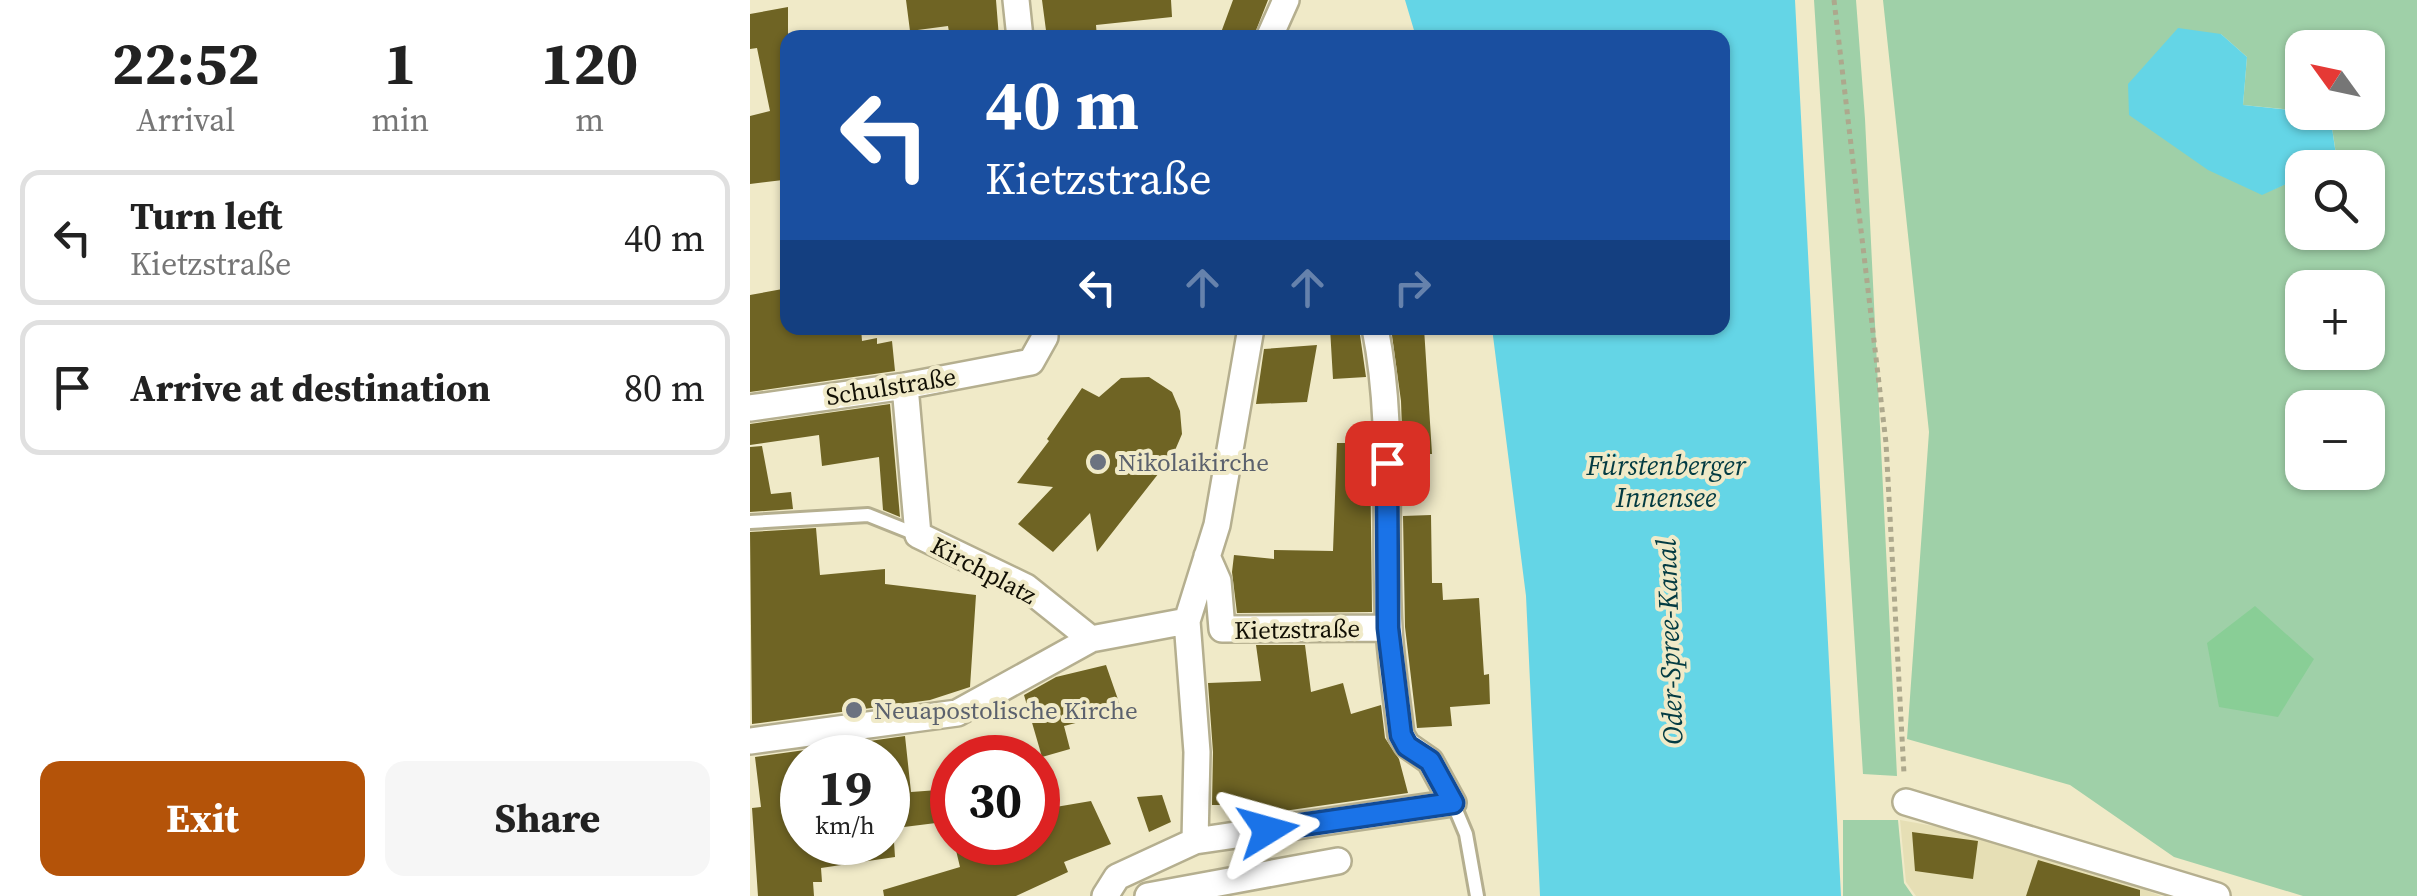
<!DOCTYPE html>
<html lang="en">
<head>
<meta charset="utf-8">
<style>
  :root { --surface:#fff; --page:#f6f6f6; --text:#222; --muted:#767676; --line:#e0e0e0; --accent:#b45309 }
  body { margin:0; font-family:"Source Serif 4",serif; background:var(--page); color:var(--text); height:100vh; display:flex; flex-direction:column; font-size:38px; white-space:nowrap }
  * { box-sizing:border-box; margin:0 }
  p { font-size:32px; color:var(--muted) }
  .icon { flex:none; width:55px; height:55px; fill:none; stroke:currentColor; stroke-width:2; stroke-linecap:round; stroke-linejoin:round }
  .map { position:relative; flex:1; overflow:hidden }
  .side { display:flex; flex-direction:column; background:var(--surface); width:750px }
  .side>* { flex:none }
  .hud { position:absolute; left:30px; top:30px; width:950px; height:305px; border-radius:20px; box-shadow:0 2px 8px #0004; background:#1a4fa0; color:#fff; overflow:hidden }
  .needle { width:65px; rotate:303deg }
  .controls { position:absolute; left:1535px; top:30px; display:grid; gap:20px }
  .controls a { display:grid; place-items:center; width:100px; height:100px; border-radius:20px; background:var(--surface); box-shadow:0 2px 8px #0004; font-size:50px }
  .speed { position:absolute; left:30px; top:735px; display:flex; gap:20px; font-size:50px; font-weight:700; text-align:center }
  .speed>* { display:grid; place-content:center; width:130px; height:130px; border-radius:50%; background:var(--surface); box-shadow:0 2px 8px #0004; line-height:1 }
  .speed small { font-size:25px; font-weight:400 }
  .speed .limit { border:15px solid #d22; background:#fff; color:#111 }
  .pin { position:absolute; display:grid; place-items:center; width:85px; height:85px; color:#fff; margin:-42px; border-radius:20px; box-shadow:0 5px 15px #0006 }
  .me { position:absolute; width:110px; margin:-55px; rotate:82deg; stroke-linejoin:round; filter:drop-shadow(0 0 8px #0008) }
  .turn { display:flex; align-items:center; gap:35px; height:210px; padding:0 40px; font-size:45px }
  .turn .icon { width:130px; height:130px; stroke-width:2.5 }
  .turn b { display:block; font-size:70px; line-height:85px }
  .lanes { display:flex; align-items:center; height:95px; padding:0 40px; background:#0003; justify-content:center; gap:50px; direction:ltr }
  .lanes .off { opacity:.35 }
  .eta { display:flex; justify-content:space-evenly; align-items:center; height:170px; text-align:center }
  .eta b { font-size:60px; font-weight:700; line-height:70px }
  .cta { display:flex; gap:20px; margin-top:auto; padding:20px 40px }
  .cta a { flex:1; height:115px; border-radius:20px; background:var(--accent); color:#fff; font-size:40px; font-weight:700; line-height:115px; text-align:center }
  .cta a+a { background:var(--page); color:var(--text) }
  ul { padding:0; list-style:none }
  li { display:flex; align-items:center; gap:30px; height:135px; margin:0 20px 15px; padding:0 20px; border:5px solid var(--line); border-radius:20px }
  li div { flex:1 }
  li b { display:block; font-size:38px }
  li em { font-style:normal }
  main { display:flex; flex:1; min-height:0 }
  .map>svg:first-child { display:block }
  .built { fill:#e6dfb5 }
  .green { fill:#9fd0a8; fill-rule:evenodd }
  .forest { fill:#89ce96 }
  .water { fill:#64d5e6 }
  .building { fill:#6f6424 }
  .lines { fill:none; stroke-linecap:round; stroke-linejoin:round }
  .service-casing { stroke:#b5af8f; stroke-width:18 }
  .minor-casing { stroke:#b5af8f; stroke-width:30 }
  .path { stroke:#ada88d; stroke-width:5; stroke-dasharray:5 5; stroke-linecap:butt }
  .service { stroke:#fff; stroke-width:12 }
  .minor { stroke:#fff; stroke-width:25 }
  .route-casing { stroke:#114b97; stroke-width:25 }
  .route { stroke:#1a73e8; stroke-width:18 }
  .worship-dot { fill:#6b7280; stroke:#f0eac8; stroke-width:4 }
  .labels { text-anchor:middle; dominant-baseline:central; stroke-width:8; stroke-linejoin:round; paint-order:stroke }
  .street-label { font-size:25px; fill:#110f04; stroke:#f0eac8 }
  .worship-label { font-size:25px; fill:#5b616d; stroke:#f0eac8; text-anchor:start }
  .water-label { font-size:28px; font-style:italic; fill:#033b42; stroke:#f0eac8 }
</style>
</head>
<body>
<main>
<section class="side">
<div class="eta">
<div><b>22:52</b><p>Arrival</p></div>
<div><b>1</b><p>min</p></div>
<div><b>120</b><p>m</p></div>
</div>
<ul>
<li><svg class="icon" aria-label="left" viewBox="0 0 24 24"><path d="M17 20v-9H6M10 6l-5 5 5 5"/></svg><div><b>Turn left</b><p>Kietzstraße</p></div><em>40 m</em></li>
<li><svg class="icon" aria-label="arrive" viewBox="0 0 24 24"><path d="M6 21V4h12l-3 4 3 4H6"/></svg><div><b>Arrive at destination</b></div><em>80 m</em></li>
</ul>
<div class="cta"><a>Exit</a><a>Share</a></div>
</section>
<div class="map">
<svg width="1667" height="896" viewBox="0 0 1667 896">
  <rect width="100%" height="100%" fill="#f0eac8"/>
  <path class="built" d="M1150,820l117,21 144,55h-245l-10,-14z"/>
  <path class="green" d="M1064,0h42l9,119 32,657 -34,-2z
    M1133,0h534v896h-114l-129,-39 -104,-72 -163,-46 22,-307zM1471,34l26,23 -4,48 59,6v-63h66v64l-50,1 12,1 7,47 -14,6 45,1v64h-66v-55l-40,17zM1552,288h66v64h-66zM1552,408h66v64h-66z
    M1093,820h55l6,63 9,13h-70z"/>
  <path class="forest" d="M1505,606l59,53 -36,58 -59,-10 -12,-64z"/>
  <path class="water" d="M655,0h390l46,896h-301l-14,-300 -34,-268h230v-290l-306,-1z
    M1428,28l43,6 26,23 -4,48 87,9 7,48 -14,5 -21,1v9l-40,18 -54,-25 -79,-55 -1,-31z"/>
  <path class="building" d="M156,0h90l3,38h-49l-2,-12 -38,5z
    M292,0h129l1,17 -76,8 1,13h-50z
    M483,0h35l-15,38h-34z
    M38,7v151l-7,1 2,21 -33,4v-68l20,-5 -13,-63 -7,1v-35z
    M38,288v40h73l1,13 15,-3v6l15,-3 3,30 -145,21v-97z
    M580,328h29l7,49 -33,2z
    M641,328h33l8,126h-5v6h-24l-2,-59z
    M567,345l-10,57 -51,2 8,-55z
    M399,377l23,15 8,19 2,23 -9,21 -76,97 -7,-39 -37,39 -35,-28 35,-37 -36,-4 32,-42 -2,-2 35,-51 17,9 22,-19z
    M140,404l10,113 -17,-7 -4,-53 -57,9 -3,-31 -69,10v-21z
    M587,443h33l2,169 -135,1 -5,-41 2,-17 40,4v-9l59,1z
    M12,446l9,48 20,-2 2,17 -43,3v-65z
    M681,515l1,68h10l1,17 36,-2 5,77 5,-1 1,30 -40,3 2,19 -35,2 -12,-101 -2,-111z
    M66,528l4,47 65,-6v15l91,11 -6,92 -40,13 -178,24 -2,-192z
    M506,645h49l6,47 32,-9 8,31 30,-9 4,33 14,21 9,34 -145,21v-9h-51l1,-53 -5,-69 53,-2z
    M356,665l16,46 -58,15 6,23 -28,8 -18,-62 32,-18z
    M155,736l6,56 41,-3v32l-64,8v-71h-86v84h92l1,15 -74,11 1,14h-9l1,14h-56l-6,-88 9,-1 -6,-50z
    M412,795l9,27 -22,10 -12,-35z
    M341,801l20,43 -47,18 4,10 -52,24h-132l-1,-6 77,-23 -6,-25h84v-32z
    M1162,832l66,9 -5,38 -58,-8z
    M1288,860l102,30v6h-114z"/>
  <g class="lines">
    <defs>
      <path id="service" d="M0,522l118,-7 50,20
        M703,803l13,31 11,62"/>
      <path id="minor" d="M266,0l4,38
        M519,38l17,-38
        M155,386l13,149 108,52 65,52 96,-18
        M0,408l155,-22 126,-24 14,-25v-9
        M457,556l11,25 4,48 167,-1
        M0,741l207,-28 134,-74
        M1156,802l311,94
        M445,841l2,-89 -10,-131 30,-96 34,-197
        M355,896l12,-19 78,-36 258,-38 -23,-42 -23,-16 -6,-10c-4,-35 -10,-71 -12,-107 -6,-100 6,-202 -14,-300
        M398,896l190,-35"/>
    </defs>
    <use href="#service" class="service-casing"/>
    <use href="#minor" class="minor-casing"/>
    <path class="path" d="M1084,0l52,443 18,331"/>
    <use href="#service" class="service"/>
    <use href="#minor" class="minor"/>
  </g>
  <g class="lines">
    <defs>
      <path id="route" d="M518,830l185,-27 -23,-42 -23,-15 -6,-11 -13,-107 -1,-165"/>
    </defs>
    <use href="#route" class="route-casing"/>
    <use href="#route" class="route"/>
  </g>
  <g class="worship-dot">
    <circle cx="348" cy="462" r="10"/>
    <circle cx="104" cy="710" r="10"/>
  </g>
  <g class="labels">
    <g class="street-label">
      <text transform="translate(141 386) rotate(-9)">Schulstraße</text>
      <text transform="translate(234 570) rotate(28)">Kirchplatz</text>
      <text transform="translate(547 629) rotate(-1)">Kietzstraße</text>
    </g>
    <g class="worship-label">
      <text x="368" y="462">Nikolaikirche</text>
      <text x="124" y="710">Neuapostolische Kirche</text>
    </g>
    <g class="water-label">
      <text x="916" y="465">Fürstenberger<tspan x="916" dy="32">Innensee</tspan></text>
      <text transform="translate(919 642) rotate(-92)">Oder-Spree-Kanal</text>
    </g>
  </g>
</svg>
<div class="controls">
<a><svg class="needle" viewBox="-14 -14 28 28"><path d="M0-13l5 13h-10z" fill="#e53935"/><path d="M0 13l5-13h-10z" fill="#767676"/></svg></a>
<a><svg class="icon" aria-label="search" viewBox="0 0 24 24"><circle cx="10" cy="10" r="6"/><path d="M15 15l6 6"/></svg></a>
<a>+</a>
<a>−</a>
</div>
<div class="speed"><div>19<small>km/h</small></div><div class="limit">30</div></div>
<div class="pin" style="left:637px;top:463px;background:#d93025"><svg class="icon" aria-label="arrive" viewBox="0 0 24 24"><path d="M6 21V4h12l-3 4 3 4H6"/></svg></div>
<svg class="me" style="left:518px;top:830px" viewBox="-20 -20 40 40"><path d="M0-17L14 15 0 8-14 15z" fill="#1a73e8" stroke="#fff" stroke-width="4"/></svg>
<div class="hud">
<div class="turn"><svg class="icon" aria-label="left" viewBox="0 0 24 24"><path d="M17 20v-9H6M10 6l-5 5 5 5"/></svg><div><b>40 m</b>Kietzstraße</div></div>
<div class="lanes"><svg class="icon" aria-label="left" viewBox="0 0 24 24"><path d="M17 20v-9H6M10 6l-5 5 5 5"/></svg><svg class="icon off" aria-label="ahead" viewBox="0 0 24 24"><path d="M12 20V5M6 11l6-6 6 6"/></svg><svg class="icon off" aria-label="ahead" viewBox="0 0 24 24"><path d="M12 20V5M6 11l6-6 6 6"/></svg><svg class="icon off" aria-label="right" viewBox="0 0 24 24"><path d="M7 20v-9h11M14 6l5 5-5 5"/></svg></div>
</div>
</div>
</main>
</body>
</html>
